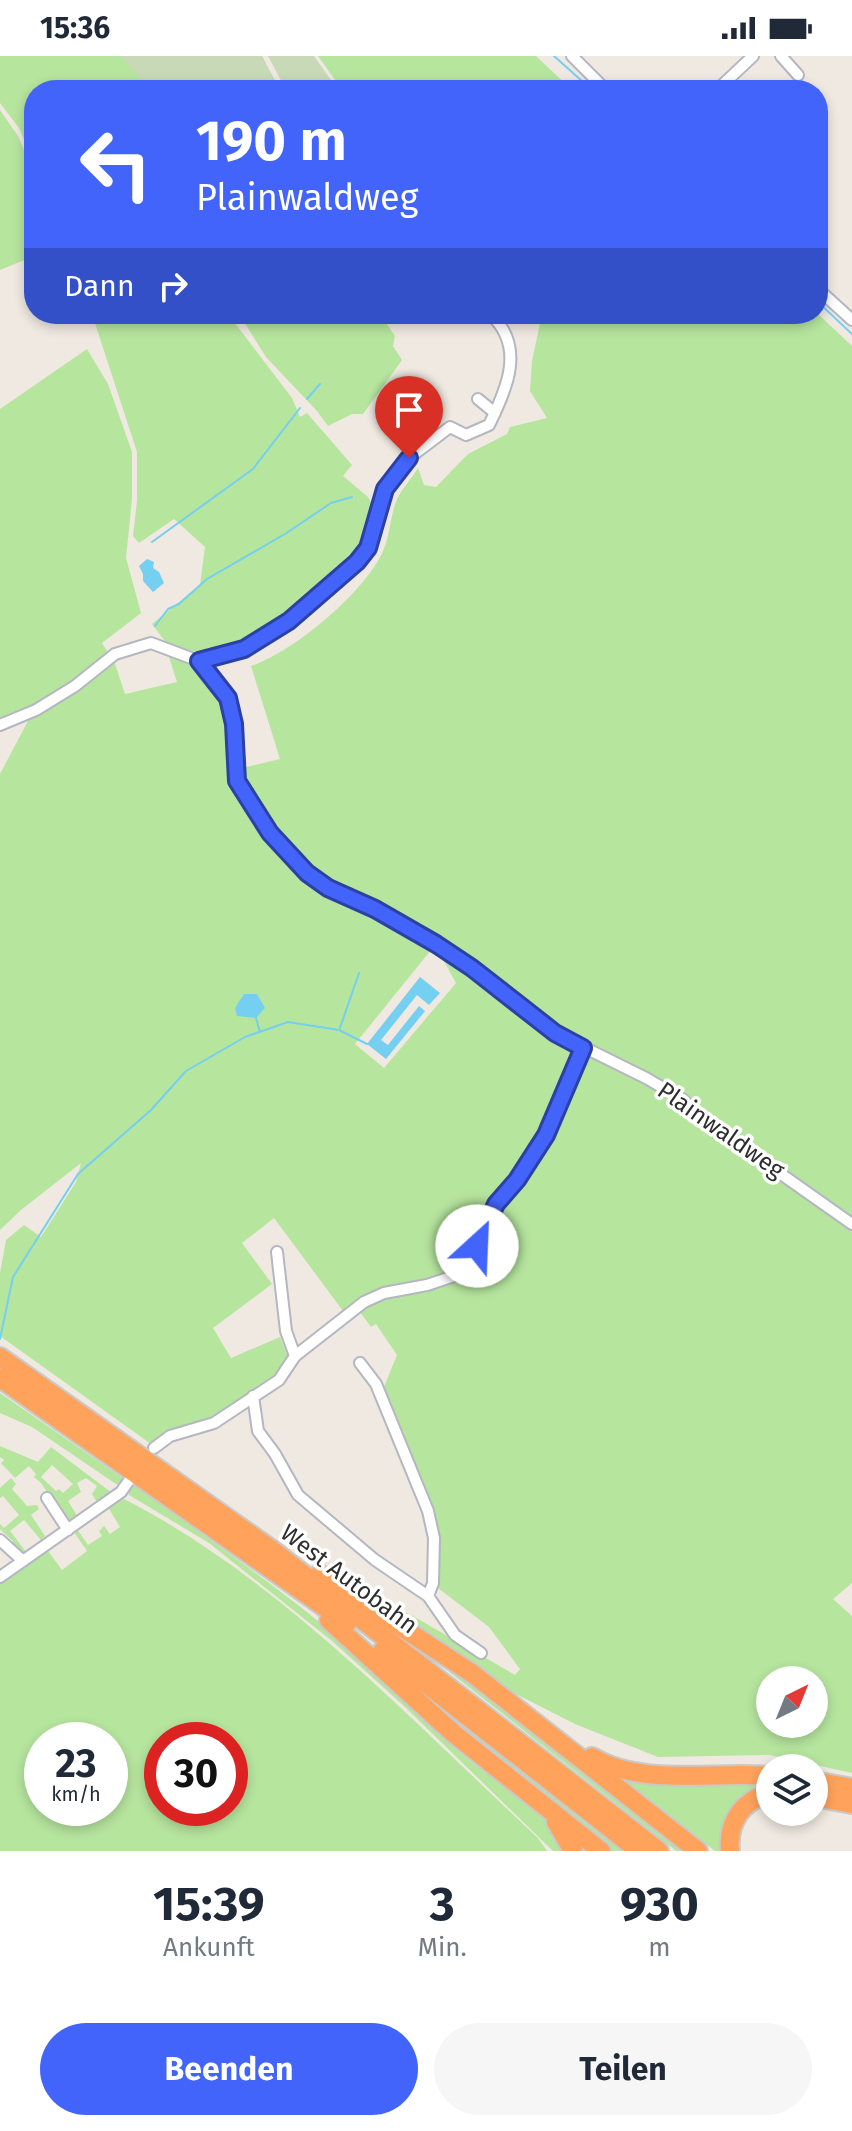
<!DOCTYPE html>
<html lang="de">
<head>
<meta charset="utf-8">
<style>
  :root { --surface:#fff; --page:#f6f6f7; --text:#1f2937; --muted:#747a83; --accent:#4264fb }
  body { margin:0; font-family:"Fira Sans",sans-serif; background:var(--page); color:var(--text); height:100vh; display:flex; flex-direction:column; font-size:30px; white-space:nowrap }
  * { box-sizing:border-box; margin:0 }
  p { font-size:26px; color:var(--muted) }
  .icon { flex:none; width:44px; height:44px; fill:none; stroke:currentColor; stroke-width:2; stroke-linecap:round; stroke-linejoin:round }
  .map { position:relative; height:1795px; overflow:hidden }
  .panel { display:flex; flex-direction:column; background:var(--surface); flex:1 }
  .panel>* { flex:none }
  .top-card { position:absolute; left:24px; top:24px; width:804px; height:244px; border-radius:32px; box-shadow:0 4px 12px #0003; background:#4264fb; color:#fff; overflow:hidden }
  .needle { width:52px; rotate:43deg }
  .tools { position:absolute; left:756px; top:1610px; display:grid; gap:16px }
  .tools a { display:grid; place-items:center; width:72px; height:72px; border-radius:50%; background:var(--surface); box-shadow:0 4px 12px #0003; font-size:40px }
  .speed { position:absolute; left:24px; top:1666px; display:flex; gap:16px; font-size:40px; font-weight:700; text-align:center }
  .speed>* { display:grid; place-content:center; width:104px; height:104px; border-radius:50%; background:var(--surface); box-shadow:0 4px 12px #0003; line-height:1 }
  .speed small { font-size:20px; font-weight:400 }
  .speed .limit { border:12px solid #d22; background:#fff; color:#111 }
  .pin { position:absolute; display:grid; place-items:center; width:68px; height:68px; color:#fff; margin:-82px -34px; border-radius:50% 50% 50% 0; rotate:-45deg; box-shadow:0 0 8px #0007 }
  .pin .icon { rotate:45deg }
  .me { position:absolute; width:88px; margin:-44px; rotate:25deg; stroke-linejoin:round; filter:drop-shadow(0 0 6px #0008) }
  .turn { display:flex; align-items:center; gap:28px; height:168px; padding:0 40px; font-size:36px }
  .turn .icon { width:104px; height:104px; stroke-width:2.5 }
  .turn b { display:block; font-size:56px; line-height:68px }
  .then { display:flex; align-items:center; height:76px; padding:0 40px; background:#0003; gap:16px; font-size:30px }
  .eta { display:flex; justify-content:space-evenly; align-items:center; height:136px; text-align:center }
  .eta b { font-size:48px; font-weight:700; line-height:56px }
  .cta { display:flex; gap:16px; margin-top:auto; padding:16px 40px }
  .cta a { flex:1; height:92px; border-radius:48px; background:var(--accent); color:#fff; font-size:32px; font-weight:700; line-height:92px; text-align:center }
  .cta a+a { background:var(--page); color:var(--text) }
  .status { display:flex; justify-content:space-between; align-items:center; height:56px; padding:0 40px; background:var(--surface); direction:ltr }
  .status svg { height:22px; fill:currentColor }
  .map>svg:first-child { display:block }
  .green { fill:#b6e59e; fill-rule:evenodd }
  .cemetery { fill:#c8d9b8 }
  .water { fill:#75cff0 }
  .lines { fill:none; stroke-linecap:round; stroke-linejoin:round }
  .stream { stroke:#75cff0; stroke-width:2 }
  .street-casing { stroke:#b4b7c1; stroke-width:14 }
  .highway-casing { stroke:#c9c9c9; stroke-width:22 }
  .street { stroke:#fff; stroke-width:10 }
  .highway { stroke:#ffa35c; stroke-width:18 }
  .route-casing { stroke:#2b41a3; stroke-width:20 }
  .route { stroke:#4264fb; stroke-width:14 }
  .labels { text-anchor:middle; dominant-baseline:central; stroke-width:7; stroke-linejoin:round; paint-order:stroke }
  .street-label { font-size:24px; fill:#2e2e2e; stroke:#fff }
</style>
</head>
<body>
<div class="status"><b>15:36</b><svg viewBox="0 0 49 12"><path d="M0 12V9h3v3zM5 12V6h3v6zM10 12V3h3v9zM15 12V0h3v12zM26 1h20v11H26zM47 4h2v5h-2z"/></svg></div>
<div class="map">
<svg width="852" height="1795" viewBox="0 0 852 1795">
  <rect width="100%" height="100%" fill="#efe9e1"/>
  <path class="green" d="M0,0h262l18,34h-246v72l-15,-34 -19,-25z
    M318,0h218l36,34h-230z
    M0,54l18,26 16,37v83l-34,14z
    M92,258h136l64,84 8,19 7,-4 45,52 -9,11 25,21 5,9 -2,15 -6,19 -14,18 -52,44 -51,39 -22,9 -25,3 -34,-9 -15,-20 48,-39 5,-38 -31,-28 -35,24 -6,-7 4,-35v-49z
    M239,258h141l15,22 -2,10 9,14 -39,54h-11l-24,12 -11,-15 -51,-54z
    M542,258h276l34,32v1237l-19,16 19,17v157l-82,-18 -112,2 -83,-33 -61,-31 -140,-92 4,-5 137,79 5,-6 -31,-42 -51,-39 -3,-68 -51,-133 13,-32 -21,-31 -5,3 -14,-19 -11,7 -72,-97 -32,25 30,41 -59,44 18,30 49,-21 9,22c-19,27 -55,51 -86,63 -24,9 -30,3 -52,22l-151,-108v-63l6,-33 18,-15 17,12 35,-55 5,-19 -60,47 -21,20v-456l29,-55 -4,-9 -25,9v-310l87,-60 21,35 24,68v47l-6,59 15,55 -39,30 13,21 10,30 52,-12 -9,-28c62,19 63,70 69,125l5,-11 38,-9 -29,-93c42,-14 107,-69 128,-107 12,-20 10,-41 18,-60 5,-10 15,-21 21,-31l6,17 12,2 32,-33 39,-20 3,-7 37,-9 -17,-27 2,-30zM435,889l21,38 -72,85 -29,-24zM770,1624h44v44h-44z
    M0,1337l124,86 -3,5h-5l-84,-57 -32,-14z
    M0,1390l38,16 13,-15 61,46 -13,12 -7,-11 5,-8 -11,-8 -9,5 4,9 -13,9 11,18 -10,6 -28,-42 -7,-6 2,-3 -7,-8 -14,12 -14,-15 3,-3 -4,-3zM52,1409l21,19 -10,9 -4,-4 -3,2 -15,-14z
    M11,1422l5,6 -4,5 15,17 10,-1 2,4 -8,6 14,21 -4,4 -17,-20 -14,11 17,22 -3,3 -13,-11 2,-4 -13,-12v-5l4,4 15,-13 -16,-19 -3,2v-10z
    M132,1427c77,57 156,110 228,173 34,29 62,64 96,93 33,30 94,61 111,102h-14l-148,-144 -73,-66 -123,-98 -80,-48 -3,-6z
    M122,1442c156,79 288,221 416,340l9,13h-547v-271l48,-29 14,19 25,-19 -13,-19 3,-3 11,16 14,-9 -3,-5 5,-5 6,8 10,-7 -12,-20zM42,1684h68v68h-68zM162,1684h68v68h-68z
    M433,1603l54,34 202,158h-13z
    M401,1621l222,174h-14l-139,-112z
    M620,1720l150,3v9l-14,5 -29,58h-12z"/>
  <path class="cemetery" d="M120,0h142l17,34h-128z
    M268,0h46l24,34h-52z"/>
  <path class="water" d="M147,503l7,3 -1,6 6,4 5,11 -11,9 -10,-11v-7l-4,-8z
    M420,921l20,16 -11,12 -12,-10 -36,45 7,5 31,-39 6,5 -39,48 -19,-15z
    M244,938h13l8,14 -9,10 -19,-2 -2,-8z"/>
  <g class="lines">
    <path class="stream" d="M554,0l38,34
      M818,246l34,32
      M307,343l13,-15
      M152,486l101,-73 47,-61
      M155,570l13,-17 11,-5 28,-25 78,-45 46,-31 21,-6
      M256,962l4,14
      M340,972l19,-55
      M0,1283l13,-62 65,-103 73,-64 35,-39 59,-34 43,-15 51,8 28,14"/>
    <defs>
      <path id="street" d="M572,0l34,34
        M781,0l17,19
        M717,34l36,-34
        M818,233l34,31
        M478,343l17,14
        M199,605l29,37 6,26 3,57 33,52 37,40 21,15 47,21 61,35 36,24 83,65 91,45 36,21 35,30 135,95
        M0,669l36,-15 39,-24 40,-32 36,-11 48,18 45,-12 45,-28 68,-59 11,-14 17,-59 9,-14 15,-17 41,-31 16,8 23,-10c18,-36 37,-79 1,-111
        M277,1196l9,79 9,25
        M360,1307l16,21 52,127 6,27 -1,45 -5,13
        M253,1340l5,35 17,23 23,41 77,65 53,36 27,39 26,18
        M154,1392l16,-12 44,-13 65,-43 16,-24 69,-54 20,-9 43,-8 33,-11 10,-13 26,-57 21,-24 29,-45 37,-87
        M47,1442l21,32
        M0,1484l23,21
        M0,1521l121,-85 7,-10"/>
      <path id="highway" d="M0,1301l271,192 388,302
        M0,1322l347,245
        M320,1518l153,100 225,177
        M329,1564l124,113 148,118
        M383,1594l256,201
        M592,1701c49,30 123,14 178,19
        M814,1725l38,7
        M814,1741l38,7
        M556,1766l17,29
        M730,1795c-3,-29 13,-51 40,-58"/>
    </defs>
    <use href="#street" class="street-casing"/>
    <use href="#highway" class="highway-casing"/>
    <use href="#street" class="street"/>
    <use href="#highway" class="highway"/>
  </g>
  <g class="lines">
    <defs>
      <path id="route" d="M409,402l-24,31 -17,59 -11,14 -68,59 -45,28 -45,12 29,37 6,26 3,57 33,52 37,40 21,15 47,21 61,35 36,24 83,65 28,15 -37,87 -29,45 -21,24 -19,42"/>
    </defs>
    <use href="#route" class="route-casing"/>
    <use href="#route" class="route"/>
  </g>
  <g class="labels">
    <g class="street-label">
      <text transform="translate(721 1074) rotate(35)">Plainwaldweg</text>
      <text transform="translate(349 1523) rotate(37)">West Autobahn</text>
    </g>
  </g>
</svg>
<div class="tools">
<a><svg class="needle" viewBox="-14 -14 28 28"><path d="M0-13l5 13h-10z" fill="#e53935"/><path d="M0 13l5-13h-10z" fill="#747a83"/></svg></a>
<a><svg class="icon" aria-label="layers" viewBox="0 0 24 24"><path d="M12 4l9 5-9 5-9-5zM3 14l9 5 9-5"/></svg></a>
</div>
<div class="speed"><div>23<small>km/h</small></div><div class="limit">30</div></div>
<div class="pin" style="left:409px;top:402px;background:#d93025"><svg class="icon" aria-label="arrive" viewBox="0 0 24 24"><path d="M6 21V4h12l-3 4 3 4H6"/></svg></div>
<svg class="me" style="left:477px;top:1190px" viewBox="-20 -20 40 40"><circle r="19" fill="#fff"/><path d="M0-13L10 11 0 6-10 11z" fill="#4264fb"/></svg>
<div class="top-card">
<div class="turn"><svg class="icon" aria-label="left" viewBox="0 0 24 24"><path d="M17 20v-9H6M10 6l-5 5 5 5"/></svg><div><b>190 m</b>Plainwaldweg</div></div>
<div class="then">Dann<svg class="icon" aria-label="right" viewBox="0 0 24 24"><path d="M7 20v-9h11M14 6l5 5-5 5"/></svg></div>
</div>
</div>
<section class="panel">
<div class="eta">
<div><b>15:39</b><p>Ankunft</p></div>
<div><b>3</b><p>Min.</p></div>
<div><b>930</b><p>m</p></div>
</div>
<div class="cta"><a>Beenden</a><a>Teilen</a></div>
</section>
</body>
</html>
